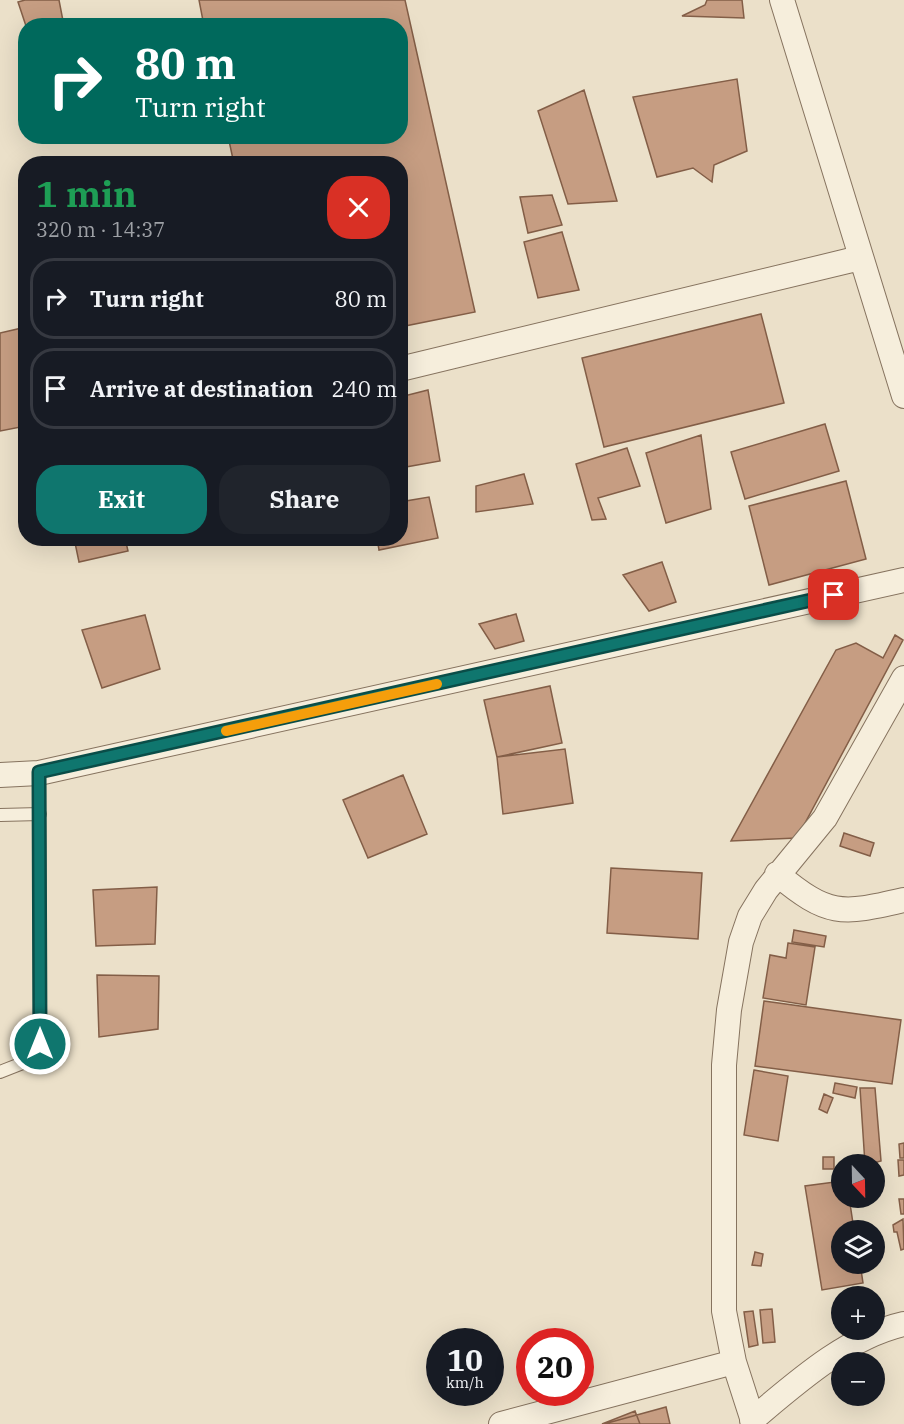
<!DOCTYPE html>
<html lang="en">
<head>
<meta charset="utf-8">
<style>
  :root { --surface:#171b24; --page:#20242c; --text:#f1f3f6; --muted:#9ea1a6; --line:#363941; --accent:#0f766e }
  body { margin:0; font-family:"IBM Plex Serif",serif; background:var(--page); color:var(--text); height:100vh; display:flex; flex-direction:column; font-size:22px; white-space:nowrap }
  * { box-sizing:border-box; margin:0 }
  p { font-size:20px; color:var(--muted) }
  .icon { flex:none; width:33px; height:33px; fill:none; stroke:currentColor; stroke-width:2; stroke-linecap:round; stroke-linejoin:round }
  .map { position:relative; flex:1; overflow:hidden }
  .sheet { position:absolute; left:18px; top:156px; width:390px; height:390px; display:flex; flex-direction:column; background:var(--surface); border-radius:24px; box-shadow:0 6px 24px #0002 }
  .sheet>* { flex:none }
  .banner { position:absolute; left:18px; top:18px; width:390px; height:126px; border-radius:24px; box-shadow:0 6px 24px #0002; background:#00695c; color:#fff; overflow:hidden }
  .needle { width:39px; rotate:158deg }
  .controls { position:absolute; left:831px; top:1154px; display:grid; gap:12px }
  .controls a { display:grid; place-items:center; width:54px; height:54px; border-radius:50%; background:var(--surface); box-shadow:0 6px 24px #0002; font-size:30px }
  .speed { position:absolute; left:426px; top:1328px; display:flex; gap:12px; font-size:30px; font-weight:700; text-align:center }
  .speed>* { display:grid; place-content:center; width:78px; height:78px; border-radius:50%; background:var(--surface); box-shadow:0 6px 24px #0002; line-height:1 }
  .speed small { font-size:15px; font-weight:400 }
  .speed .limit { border:9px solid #d22; background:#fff; color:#111 }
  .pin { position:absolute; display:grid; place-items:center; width:51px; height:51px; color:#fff; margin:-26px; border-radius:12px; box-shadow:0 3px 9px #0006 }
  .me { position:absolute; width:66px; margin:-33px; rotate:0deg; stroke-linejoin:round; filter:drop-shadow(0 0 4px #0008) }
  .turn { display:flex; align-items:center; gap:21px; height:126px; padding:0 18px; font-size:27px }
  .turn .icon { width:78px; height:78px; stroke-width:2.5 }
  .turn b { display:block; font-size:42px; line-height:51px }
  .round { display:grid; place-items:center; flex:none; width:63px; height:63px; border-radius:24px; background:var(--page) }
  .overview { display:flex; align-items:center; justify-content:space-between; height:102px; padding:0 18px }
  h1 { font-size:36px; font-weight:700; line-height:45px; color:#1e9e55 }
  .action { display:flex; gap:12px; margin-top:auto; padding:12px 18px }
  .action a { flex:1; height:69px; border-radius:24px; background:var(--accent); color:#fff; font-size:24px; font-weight:700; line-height:69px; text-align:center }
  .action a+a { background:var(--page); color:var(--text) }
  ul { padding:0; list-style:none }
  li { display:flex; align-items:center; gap:18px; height:81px; margin:0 12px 9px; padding:0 6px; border:3px solid var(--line); border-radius:24px }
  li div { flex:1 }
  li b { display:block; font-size:22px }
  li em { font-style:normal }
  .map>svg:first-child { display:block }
  .building { fill:#c69d82; stroke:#835e47; stroke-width:1.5 }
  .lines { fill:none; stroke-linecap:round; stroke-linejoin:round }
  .service-casing { stroke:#86735f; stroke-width:14 }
  .minor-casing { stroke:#86735f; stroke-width:26 }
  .service { stroke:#f6eedc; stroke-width:12 }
  .minor { stroke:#f6eedc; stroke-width:24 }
  .route-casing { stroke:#0a4d48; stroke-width:15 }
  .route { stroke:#0f766e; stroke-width:10 }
  .slow { stroke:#f59e0b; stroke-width:10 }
</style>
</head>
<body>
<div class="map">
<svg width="904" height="1424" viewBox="0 0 904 1424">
  <rect width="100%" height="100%" fill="#ebe0c9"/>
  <path class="building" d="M25,0h34l5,26h-38l-8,-24z
    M199,0h206l70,312 -75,15v-163h-166l-6,-28h172v-110h-196z
    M707,0h35l2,18 -62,-2 23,-11z
    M737,79l10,72 -33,14 -2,17 -19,-14 -36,9 -24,-80z
    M584,90l33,111 -49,3 -30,-93z
    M552,195l10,30 -34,8 -8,-36z
    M562,232l17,58 -41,8 -14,-56z
    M761,314l23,89 -180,44 -22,-89z
    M26,327v99l-26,5v-98z
    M428,390l12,71 -40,7v-71z
    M825,424l14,47 -94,28 -14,-47z
    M701,435l10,74 -45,14 -20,-70z
    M627,448l13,38 -42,12 8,21 -14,1 -16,-56z
    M524,474l9,30 -57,8v-26z
    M846,481l20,78 -97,26 -20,-79z
    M429,497l9,41 -59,12 -2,-12h23v-36z
    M74,538h51l3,13 -49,11z
    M662,562l14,40 -27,9 -26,-36z
    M516,614l8,27 -29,8 -16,-25z
    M145,615l15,54 -58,19 -20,-58z
    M895,635l8,5 -106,198 -66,3 105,-191 20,-7 27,15z
    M550,686l12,57 -65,14 -13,-57z
    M565,749l8,54 -70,11 -6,-57z
    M403,775l24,59 -59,24 -25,-58z
    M844,833l30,10 -4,13 -30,-10z
    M611,868l91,5 -4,66 -91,-6z
    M157,887l-2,57 -59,2 -3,-56z
    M794,930l32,6 -2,11 -32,-5z
    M788,943l27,4 -9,58 -43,-7 7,-43 16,3z
    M97,975l62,1 -1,53 -59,8z
    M764,1001l137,19 -9,64 -137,-18z
    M754,1070l34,6 -10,65 -34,-6z
    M835,1083l22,4 -2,11 -22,-5z
    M860,1088h15l6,73 -11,3h-5z
    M824,1094l9,4 -6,15 -8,-4z
    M904,1143v15h-4l-1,-14z
    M823,1157h11v12h-11z
    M898,1160h6v15l-5,1z
    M842,1181v16h7l5,33h-12v33h18l3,20 -41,7 -17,-104z
    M899,1199h5v15h-3z
    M903,1219l1,30 -3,1 -4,-18h-3l-1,-7z
    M755,1252l8,2 -2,12 -9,-1z
    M772,1309l3,33 -12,1 -3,-33z
    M753,1311l5,34 -9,2 -5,-35z
    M666,1407l4,17h-66z
    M635,1411l5,13h-38z"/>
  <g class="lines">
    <defs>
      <path id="service" d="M0,815l40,-1
        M0,1072l33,-13 7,-15 -1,-271"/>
      <path id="minor" d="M782,0l122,396
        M400,369l460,-111
        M0,775l39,-2 865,-193
        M777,874c51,42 63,41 127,26
        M752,1420c44,-37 95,-83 152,-96
        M501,1424l233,-62
        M754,1424l-20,-62 -10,-51v-246l5,-55 12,-68 9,-26 16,-26 59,-72 79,-140"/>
    </defs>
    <use href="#service" class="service-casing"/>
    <use href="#minor" class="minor-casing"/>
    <use href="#service" class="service"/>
    <use href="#minor" class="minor"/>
  </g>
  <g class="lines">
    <defs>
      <path id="route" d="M40,1044l-1,-272 795,-177"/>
    </defs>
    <use href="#route" class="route-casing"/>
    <use href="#route" class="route"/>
    <path class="slow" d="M226,731l211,-47"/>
  </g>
</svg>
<div class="controls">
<a><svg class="needle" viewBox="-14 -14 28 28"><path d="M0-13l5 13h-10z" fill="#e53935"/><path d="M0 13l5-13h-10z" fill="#9ea1a6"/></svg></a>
<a><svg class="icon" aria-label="layers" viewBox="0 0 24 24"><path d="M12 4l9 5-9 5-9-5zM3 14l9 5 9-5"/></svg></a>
<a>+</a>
<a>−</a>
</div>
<div class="speed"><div>10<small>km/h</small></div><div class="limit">20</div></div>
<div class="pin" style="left:834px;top:595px;background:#d93025"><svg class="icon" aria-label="arrive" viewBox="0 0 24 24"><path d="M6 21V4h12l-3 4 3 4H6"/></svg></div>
<svg class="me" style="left:40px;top:1044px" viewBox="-20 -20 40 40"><circle r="17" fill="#0f766e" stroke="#fff" stroke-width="3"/><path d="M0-11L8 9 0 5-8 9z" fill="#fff"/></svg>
<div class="banner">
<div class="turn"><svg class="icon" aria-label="right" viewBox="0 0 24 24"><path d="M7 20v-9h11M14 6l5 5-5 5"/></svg><div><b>80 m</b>Turn right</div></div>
</div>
<section class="sheet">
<div class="overview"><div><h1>1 min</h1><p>320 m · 14:37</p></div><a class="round" style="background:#d93025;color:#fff"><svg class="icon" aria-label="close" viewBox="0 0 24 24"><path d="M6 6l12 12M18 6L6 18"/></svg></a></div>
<ul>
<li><svg class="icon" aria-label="right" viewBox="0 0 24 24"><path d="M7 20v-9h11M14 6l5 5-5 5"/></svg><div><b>Turn right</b></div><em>80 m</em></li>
<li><svg class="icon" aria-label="arrive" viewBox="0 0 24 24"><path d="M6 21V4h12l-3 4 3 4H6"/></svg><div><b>Arrive at destination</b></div><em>240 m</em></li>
</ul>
<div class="action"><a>Exit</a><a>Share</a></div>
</section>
</div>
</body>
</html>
